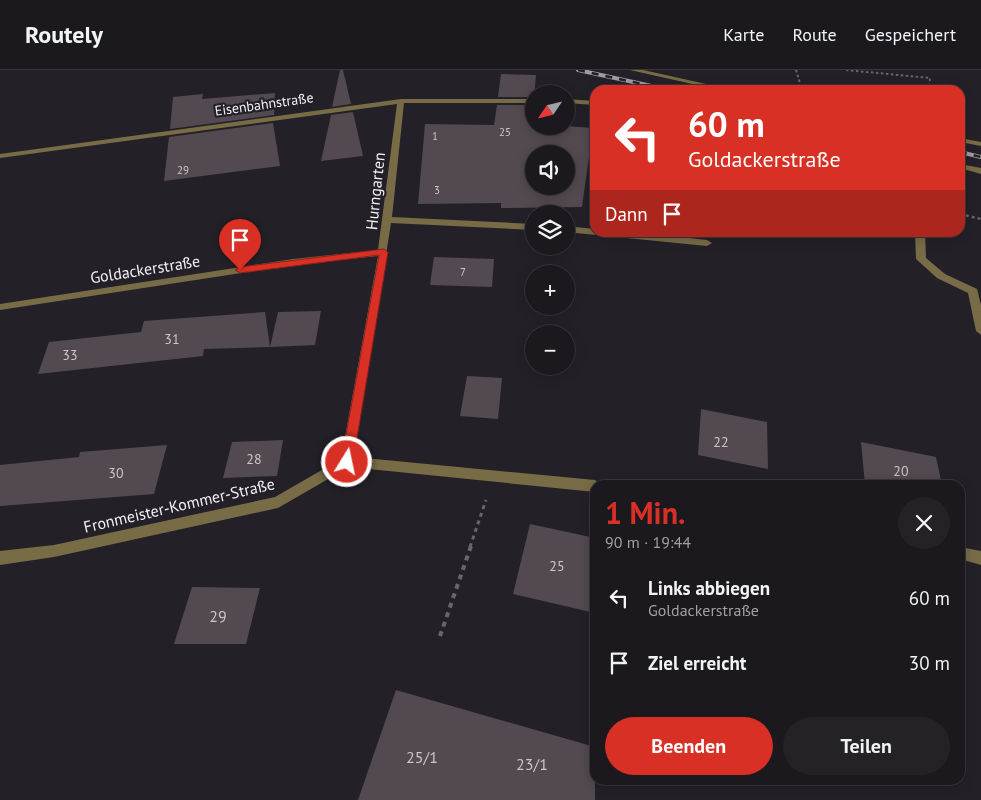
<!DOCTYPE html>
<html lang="de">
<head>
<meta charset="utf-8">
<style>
  :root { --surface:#1b181e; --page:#242127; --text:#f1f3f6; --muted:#a0a0a4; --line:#39373c; --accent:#d93025 }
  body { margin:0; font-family:"PT Sans",sans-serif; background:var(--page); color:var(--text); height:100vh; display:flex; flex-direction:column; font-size:19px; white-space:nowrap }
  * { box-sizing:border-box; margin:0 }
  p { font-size:16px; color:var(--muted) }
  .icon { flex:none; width:28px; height:28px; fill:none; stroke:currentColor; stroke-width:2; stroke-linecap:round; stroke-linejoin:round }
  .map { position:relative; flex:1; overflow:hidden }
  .panel { position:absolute; left:590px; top:410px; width:375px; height:305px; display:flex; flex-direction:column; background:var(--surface); border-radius:15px; box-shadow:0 2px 12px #0003,0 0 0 1px var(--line) }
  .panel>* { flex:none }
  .hud { position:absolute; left:590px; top:15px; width:375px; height:152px; border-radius:15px; box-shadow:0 2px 12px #0003,0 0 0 1px var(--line); background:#d93025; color:#fff; overflow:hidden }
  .needle { width:32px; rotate:235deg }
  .tools { position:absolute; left:525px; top:15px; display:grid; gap:10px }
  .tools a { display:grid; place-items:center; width:50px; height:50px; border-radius:50%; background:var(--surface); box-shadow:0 2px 12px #0003,0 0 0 1px var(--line); font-size:25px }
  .pin { position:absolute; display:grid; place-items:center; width:42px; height:42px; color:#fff; margin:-51px -21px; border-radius:50% 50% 50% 0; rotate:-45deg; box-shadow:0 0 5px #0007 }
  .pin .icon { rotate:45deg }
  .me { position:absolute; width:55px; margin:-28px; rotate:10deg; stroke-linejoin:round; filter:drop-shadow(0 0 4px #0008) }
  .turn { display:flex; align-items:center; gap:18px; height:105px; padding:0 15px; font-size:22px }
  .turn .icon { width:65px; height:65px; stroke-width:2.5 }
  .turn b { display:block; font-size:35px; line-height:42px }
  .then { display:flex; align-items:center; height:48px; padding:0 15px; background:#0003; gap:10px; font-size:19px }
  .round { display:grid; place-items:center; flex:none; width:52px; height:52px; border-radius:26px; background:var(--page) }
  .summary { display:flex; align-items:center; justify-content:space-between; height:85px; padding:0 15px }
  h1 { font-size:30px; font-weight:800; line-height:38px; color:var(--accent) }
  .primary-button { display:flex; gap:10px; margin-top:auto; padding:10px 15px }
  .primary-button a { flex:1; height:58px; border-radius:30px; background:var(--accent); color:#fff; font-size:20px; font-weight:800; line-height:58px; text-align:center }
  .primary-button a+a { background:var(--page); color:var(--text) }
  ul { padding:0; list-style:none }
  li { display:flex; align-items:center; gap:15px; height:65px; padding:0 15px }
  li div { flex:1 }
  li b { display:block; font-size:19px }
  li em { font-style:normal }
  header { display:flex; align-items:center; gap:30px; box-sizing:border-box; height:70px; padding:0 25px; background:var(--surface); border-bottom:1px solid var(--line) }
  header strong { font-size:24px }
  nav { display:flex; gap:28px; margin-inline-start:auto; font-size:18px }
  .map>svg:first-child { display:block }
  .building { fill:#534950; fill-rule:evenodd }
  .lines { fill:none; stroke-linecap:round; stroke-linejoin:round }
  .path-far3 { stroke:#69656c; stroke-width:2; stroke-dasharray:2.5 2.5; stroke-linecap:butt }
  .path-far2 { stroke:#69656c; stroke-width:2.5; stroke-dasharray:3 3; stroke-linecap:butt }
  .path-far1 { stroke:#69656c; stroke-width:3; stroke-dasharray:4 4; stroke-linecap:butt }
  .path { stroke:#69656c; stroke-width:4; stroke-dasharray:5 5; stroke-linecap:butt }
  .minor { fill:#786c47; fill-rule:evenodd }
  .rail-casing { stroke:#9f9ca2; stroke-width:4 }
  .rail { stroke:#242028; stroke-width:2.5; stroke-dasharray:7; stroke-linecap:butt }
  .route { fill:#d93025; stroke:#8d1f18 }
  .labels { text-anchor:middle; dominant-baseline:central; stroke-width:4.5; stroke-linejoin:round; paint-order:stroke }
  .far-number-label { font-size:11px; fill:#cbc6cc }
  .far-street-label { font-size:14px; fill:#f3f0f6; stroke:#242028 }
  .number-label { font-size:14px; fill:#cbc6cc }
  .street-label { font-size:16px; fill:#f3f0f6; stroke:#242028 }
  .near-number-label { font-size:16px; fill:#cbc6cc }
</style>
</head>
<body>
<header>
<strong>Routely</strong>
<nav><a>Karte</a><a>Route</a><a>Gespeichert</a></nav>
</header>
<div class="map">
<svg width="981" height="730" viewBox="0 0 981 730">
  <rect width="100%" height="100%" fill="#242028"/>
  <path class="building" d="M340,0h3l8,34 -19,3z
    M501,4l35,1 -2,22h-36z
    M275,23l-1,22 -104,14 3,-32 30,-3 -1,5z
    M497,35h37l-1,23 33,-2 27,2 -11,79 -81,1v-5l-83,1 7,-80 69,1zM534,84h32v32h-32z
    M353,42l10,44 -42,5 10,-46z
    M273,53l7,43 -116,15 5,-44z
    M434,187l60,2 -2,28 -62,-2z
    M321,241l-6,34 -45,2 8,-35z
    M265,242l5,35 -66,2 -1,7 -165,18 11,-32 92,-10 3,-11z
    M467,306l35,2 -4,41 -38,-3z
    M701,339l66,13 1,47 -70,-14z
    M283,370l-6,36 -54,2 9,-36z
    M861,372l75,15 6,28h-77z
    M167,375l-13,49 -154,12v-41l79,-8 1,-5z
    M530,454l65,14v75l-82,-19z
    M192,517l68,1 -14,56h-72z
    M396,620l199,57v53h-237z"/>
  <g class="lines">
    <path class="path-far3" d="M796,0l6,20
      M846,0l84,8 -1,12"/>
    <path class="path-far2" d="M960,144l21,5"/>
    <path class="path-far1" d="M470,477l16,-47"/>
    <path class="path" d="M440,566l31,-90"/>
    <path class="minor" d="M630,0h13l90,20h-14z
      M401,29h133v4h-130l-12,114 142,7v6l-143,-7 -37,234 241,23 6,5h-6v7l-246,-25 -71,41 -224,49 -54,8v-14l54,-6 221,-48 66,-38 37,-203 -85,9 -293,45v-6l293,-45 85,-9 19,-146 -397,54v-4z
      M566,29l29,2v4l-29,-2z
      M960,68l21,4v4l-21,-4z
      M960,94l21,4v6l-21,-6z
      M566,156l29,3v3h39l73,8 5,3 -5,3 -141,-14z
      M915,162h10l1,26 19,16 32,15 4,16v30l-5,-4 -8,-38 -31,-15 -21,-19z
      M960,477l21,4v14l-21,-6z"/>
    <defs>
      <path id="rail" d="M578,0l92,20
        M960,82l21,5"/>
    </defs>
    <use href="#rail" class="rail-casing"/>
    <use href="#rail" class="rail"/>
  </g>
  <path class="route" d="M384,179l4,3 -35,210 -6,5 -6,-5 38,-207 -139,18 -5,-3 5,-3z"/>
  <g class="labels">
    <g class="far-number-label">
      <text x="505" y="62">25</text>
      <text x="435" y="66">1</text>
      <text x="183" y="100">29</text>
      <text x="437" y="120">3</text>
      <text x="463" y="202">7</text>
    </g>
    <g class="far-street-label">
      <text transform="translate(264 34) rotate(-8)">Eisenbahnstraße</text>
    </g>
    <g class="number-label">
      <text x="172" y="269">31</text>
      <text x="70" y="285">33</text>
      <text x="721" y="372">22</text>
      <text x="254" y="389">28</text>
      <text x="901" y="401">20</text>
      <text x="116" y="403">30</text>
      <text x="557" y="496">25</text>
    </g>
    <g class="street-label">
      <text transform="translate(375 121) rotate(-84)">Hurngarten</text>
      <text transform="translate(145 199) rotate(-9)">Goldackerstraße</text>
      <text transform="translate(179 435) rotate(-13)">Fronmeister-Kommer-Straße</text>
    </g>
    <g class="near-number-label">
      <text x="218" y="546">29</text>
      <text x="422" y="687">25/1</text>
      <text x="532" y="694">23/1</text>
    </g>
  </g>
</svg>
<div class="tools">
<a><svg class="needle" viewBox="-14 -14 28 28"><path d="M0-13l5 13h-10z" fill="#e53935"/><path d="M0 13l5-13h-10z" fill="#a0a0a4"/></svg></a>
<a><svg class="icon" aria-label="sound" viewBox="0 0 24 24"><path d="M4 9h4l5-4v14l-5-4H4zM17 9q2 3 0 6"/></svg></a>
<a><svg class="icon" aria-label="layers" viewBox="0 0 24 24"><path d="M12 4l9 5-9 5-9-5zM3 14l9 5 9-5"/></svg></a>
<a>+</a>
<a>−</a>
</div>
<div class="pin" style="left:240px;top:200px;background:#d93025"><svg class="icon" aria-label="arrive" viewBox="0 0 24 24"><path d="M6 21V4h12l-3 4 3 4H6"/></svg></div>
<svg class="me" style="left:347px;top:392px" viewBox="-20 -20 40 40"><circle r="17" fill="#d93025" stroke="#fff" stroke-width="3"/><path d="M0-11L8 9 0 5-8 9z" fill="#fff"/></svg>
<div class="hud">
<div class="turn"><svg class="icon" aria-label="left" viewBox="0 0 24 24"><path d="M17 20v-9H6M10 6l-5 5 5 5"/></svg><div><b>60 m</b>Goldackerstraße</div></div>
<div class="then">Dann<svg class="icon" aria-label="arrive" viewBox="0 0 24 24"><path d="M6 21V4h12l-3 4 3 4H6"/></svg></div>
</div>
<section class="panel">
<div class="summary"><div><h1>1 Min.</h1><p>90 m · 19:44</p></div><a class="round"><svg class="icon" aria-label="close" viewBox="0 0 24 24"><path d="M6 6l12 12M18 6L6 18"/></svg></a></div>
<ul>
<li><svg class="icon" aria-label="left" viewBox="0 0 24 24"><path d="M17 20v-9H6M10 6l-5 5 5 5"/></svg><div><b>Links abbiegen</b><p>Goldackerstraße</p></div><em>60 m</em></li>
<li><svg class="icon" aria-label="arrive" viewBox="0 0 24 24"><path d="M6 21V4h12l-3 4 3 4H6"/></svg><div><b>Ziel erreicht</b></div><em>30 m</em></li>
</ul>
<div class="primary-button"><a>Beenden</a><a>Teilen</a></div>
</section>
</div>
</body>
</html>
